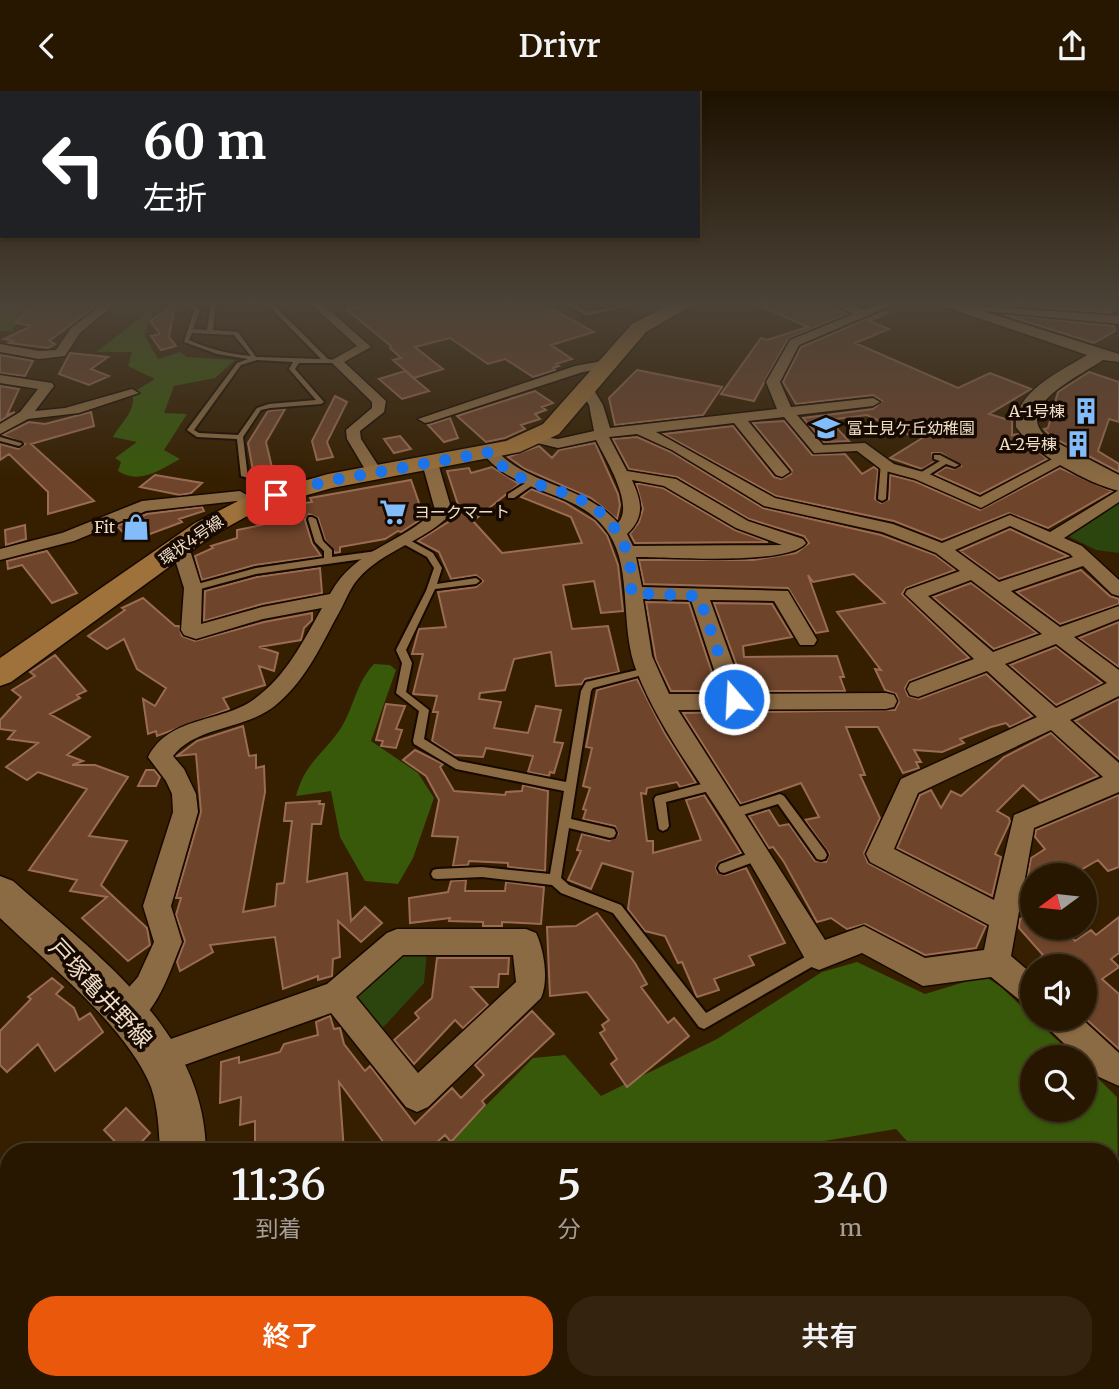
<!DOCTYPE html>
<html lang="ja">
<head>
<meta charset="utf-8">
<style>
  :root { --surface:#281700; --page:#34240f; --text:#f1f3f6; --muted:#a59f99; --line:#443622; --accent:#ea580c }
  body { margin:0; font-family:Merriweather,"Noto Sans JP",serif; background:var(--page); color:var(--text); height:100vh; display:flex; flex-direction:column; font-size:26px; white-space:nowrap }
  * { box-sizing:border-box; margin:0 }
  p { font-size:23px; color:var(--muted) }
  .icon { flex:none; width:38px; height:38px; fill:none; stroke:currentColor; stroke-width:2; stroke-linecap:round; stroke-linejoin:round }
  .map { position:relative; flex:1; overflow:hidden }
  .sheet { position:absolute; left:0px; top:1052px; width:1120px; height:247px; display:flex; flex-direction:column; background:var(--surface); border-radius:28px 28px 0 0; box-shadow:0 2px 5px #0004,0 0 0 2px var(--line) }
  .sheet>* { flex:none }
  .banner { position:absolute; left:0px; top:0px; width:700px; height:147px; box-shadow:0 2px 5px #0004,0 0 0 2px var(--line); background:#202124; color:#fff; overflow:hidden }
  .needle { width:46px; rotate:255deg }
  .buttons { position:absolute; left:1020px; top:772px; display:grid; gap:14px }
  .buttons a { display:grid; place-items:center; width:77px; height:77px; border-radius:50%; background:var(--surface); box-shadow:0 2px 5px #0004,0 0 0 2px var(--line); font-size:35px }
  .pin { position:absolute; display:grid; place-items:center; width:60px; height:60px; color:#fff; margin:-30px; border-radius:14px; box-shadow:0 4px 10px #0006 }
  .me { position:absolute; width:77px; margin:-38px; rotate:341deg; stroke-linejoin:round; filter:drop-shadow(0 0 5px #0008) }
  .turn { display:flex; align-items:center; gap:24px; height:147px; padding:0 28px; font-size:32px }
  .turn .icon { width:91px; height:91px; stroke-width:2.5 }
  .turn b { display:block; font-size:49px; line-height:60px }
  .eta { display:flex; justify-content:space-evenly; align-items:center; height:119px; text-align:center }
  .eta b { font-size:42px; font-weight:600; line-height:49px }
  .cta { display:flex; gap:14px; margin-top:auto; padding:14px 28px }
  .cta a { flex:1; height:80px; border-radius:28px; background:var(--accent); color:#fff; font-size:28px; font-weight:600; line-height:80px; text-align:center }
  .cta a+a { background:var(--page); color:var(--text) }
  header { display:flex; justify-content:space-between; align-items:center; height:91px; padding:0 28px; background:var(--surface); font-size:32px; font-weight:600 }
  .map>svg:first-child { display:block }
  .green { fill:#2c440e }
  .forest { fill:#38590a }
  .lines { fill:none; stroke-linecap:round; stroke-linejoin:round }
  .river { fill:#000d0c; fill-rule:evenodd }
  .building { fill:#6e442b; stroke:#9a6c52; stroke-width:2 }
  .lane-casing { stroke:#180900; stroke-width:4 }
  .street-casing { stroke:#180900; stroke-width:3 }
  .secondary-casing { stroke:#180900; stroke-width:3 }
  .primary-casing { stroke:#180900; stroke-width:3 }
  .lane { fill:#8b6b43; fill-rule:evenodd }
  .street { fill:#8b6b43; fill-rule:evenodd }
  .secondary { fill:#8b6b43; fill-rule:evenodd }
  .primary { fill:#9e723a; fill-rule:evenodd }
  .route { stroke:#1a73e8; stroke-width:12; stroke-dasharray:0 21.6 }
  .labels { text-anchor:middle; dominant-baseline:central; stroke-width:7; stroke-linejoin:round; paint-order:stroke }
  .far-poi-label { font-size:16px; fill:#efddc8; stroke:#160a00; text-anchor:end }
  .far-street-label { font-size:16px; fill:#efddc8; stroke:#160a00 }
  .near-street-label { font-size:23px; fill:#efddc8; stroke:#160a00 }
</style>
</head>
<body>
<header><svg class="icon" aria-label="back" viewBox="0 0 24 24"><path d="M15 5l-7 7 7 7"/></svg>Drivr<svg class="icon" aria-label="share" viewBox="0 0 24 24"><path d="M12 15V3M7 8l5-5 5 5M5 13v7h14v-7"/></svg></header>
<div class="map">
<svg width="1119" height="1298" viewBox="0 0 1119 1298">
  <rect width="100%" height="100%" fill="#351f00"/>
  <path class="green" d="M1119,409v53l-23,-3 -30,-15z
    M405,860l22,1 -3,31 -45,49 -29,-33z"/>
  <path class="forest" d="M0,212h27l-15,28h-12z
    M154,218l2,1 -8,11 -3,15 13,23 22,-7 7,5 48,3 -20,18 -41,8 -10,27 23,1 -23,36 16,9c-20,11 -41,26 -62,12l3,-9 -6,-4 22,-16 -24,-5c8,-15 24,-26 19,-44l23,-14 -27,-13 4,-14h-36l52,-40 -31,1 -9,-3z
    M374,573l16,1 6,5 -25,71 47,32 16,25 -21,60 -15,26 -33,-3 -25,-44 -9,-46 -35,5c10,-35 26,-40 45,-68 13,-21 15,-45 33,-64z
    M857,871l68,32 59,-18 16,10 75,71h-43v52h53v-43l32,31 2,186 -8,-4v-128h-195l-20,-22 -132,22h-323l92,-93 32,-3 36,41 116,-57 105,-67z"/>
  <g class="lines">
    <path class="river" d="M0,1110l9,2v52l-9,-2z
      M658,1290h92l3,8h-91z"/>
  </g>
  <path class="building" d="M32,212h68l-51,38 6,3 -7,4 -39,-5 4,-2 -9,-2 28,-13 -16,-3z
    M372,212h169l53,29 -43,13 21,14 -16,5 3,2 -6,2 2,2 -22,7 -28,-18 -17,5 -38,-26 -35,9 28,22 -29,9 -21,-18 8,-2 -11,-10 1,-2 -45,-37z
    M754,212h74l19,11 -59,25 -34,62 -33,-7 40,-56 6,2 41,-13z
    M1001,212h101l8,4 1,6 -114,-9z
    M175,213l-6,33 7,9 -15,4 -10,-14 9,-2 -10,-13z
    M883,221l4,1 -18,8 20,8 -34,14 103,45 32,-15 41,16 -42,25 23,7v14l6,-1 29,25 -67,35 -45,-20 11,-7 8,2 7,-3 -20,-13h-9l2,9 -12,7 -32,-11 42,-26 -23,3 -42,-20 -38,5 20,21 -25,1 -21,-24 70,-9 9,-8 -9,-6 -77,9 -13,-22 18,-35z
    M1005,224l109,11 1,5 -21,12z
    M70,262l38,4 -17,12 18,7 -20,9 -30,-11z
    M0,264l33,6 -8,15 -25,-3z
    M637,279l85,17 -19,28 -88,10 -6,-27z
    M405,280l24,20 -27,8 -23,-20z
    M1089,281l30,10v40l-10,-3 -11,32 21,13v8l-69,-36 -6,-7 4,-1 10,-36z
    M0,295l19,3 -12,26 8,-3 -15,9z
    M535,300l18,12 -11,4 4,3 -11,4 5,5 -19,6 4,4 -20,9 -19,4 -29,-26z
    M335,305l12,6 -20,40 6,15 -16,3 -5,-19z
    M285,318l-19,33 7,30 -5,1 1,6 -14,3 -7,-39 20,-32z
    M91,321l3,14 -63,18 63,57 -46,13v-22l-39,-38 -9,6v-16l18,5 7,-5 -22,-9 26,-13 16,2z
    M450,327l8,20 -14,4 -16,-17z
    M784,330l28,34 33,-1 17,20 12,-7 4,3 -3,29 6,4 8,-4 1,-24 24,6 66,29 80,-42 52,23 -64,37 -39,-15 -67,27 -48,-19 -118,-25 -112,-62 69,-8 41,51 7,2 10,-5 1,-4 -39,-47z
    M400,345l11,13 -17,4 -10,-14z
    M637,346l34,15 92,56 118,27 54,20 20,15 -49,18 -4,6 67,64 -60,23 -4,7 3,8 11,3 67,-25 46,42 -22,11 -4,-4 -15,4 -31,12 4,4 -22,9 -28,-2 7,12h-5l3,6 -16,5 -25,-46h-32l19,48h-5l20,43 -16,35 4,10 118,63 -10,22 -51,7 -60,-31 -18,5 -16,-11 -14,4 -33,-60 -11,-15 -4,1 -20,-32 20,-6 10,16 10,-2 26,37 11,1 3,-8 -24,-34 14,-3 -18,-34 -60,21 -58,-91 212,-3 4,-8 -3,-8 -11,-4 -10,-21 6,1 -44,-58 48,-9 -31,-29 -41,8 -5,-7 20,56 -12,2 -28,-45 -144,-4 -5,-24h114l43,-7 13,-10 -5,-7 -55,-17 -72,-42 -48,-8 -16,-30z
    M595,352l23,51 2,11 -3,14 -26,-21 -66,-29 -17,-12 31,-11 13,12 7,-8z
    M492,376l27,17 -46,37 29,32 80,-10 -11,-26 -50,-20 10,-8 33,13 31,19 12,14 11,30 5,46 -22,2 -7,-32 -31,4 9,44 36,-3 11,46 -34,7 -3,5 -26,2 -5,-34 -37,7 -9,31 -25,3 -1,6 22,3 -7,26 34,5 8,-27 25,4 -7,32 9,1 -9,30 -4,-1 -1,4 -21,-4 5,-16 -47,-8 -3,9 -29,-2 -22,-14 6,-29h-5l4,-16 -24,-2 10,-40h-11l7,-25 27,-2 -8,-35 38,-5 7,-6 -7,-6 -25,4 -12,-27 -21,-11 43,-27 -14,-43 22,-3 2,5z
    M155,384l47,8 -11,10 -11,2 -40,-8z
    M411,389l13,37 -23,15 -3,-1 -13,8 -45,8v5l-5,1 -10,-13 -7,-22 -9,-4 -4,6 7,23 9,13 -66,9 -53,15 -7,-24 18,-8 -2,-2 26,-8v-8l25,-5 -1,-11 15,-2v-5l36,-5 -2,-4z
    M636,392l27,5 72,42 33,12 -133,1 -5,-9 9,-12 4,-13z
    M202,416l2,4 -25,8 3,3 -51,19 -14,-15 30,-12z
    M25,434l1,14 -20,6 -1,-15z
    M1010,438l58,27 -69,23 -39,-28z
    M47,460l30,42 -25,10 -30,-38 -14,4 -1,-8z
    M320,477l2,25 -60,11 -58,17 1,-30 52,-14z
    M1081,479l29,26 9,3v5l-59,20 -43,-32z
    M971,492l66,50 -43,16 -61,-52z
    M143,507l32,28h4l3,10 13,5 69,-19 48,-9v7l-8,8 -3,12 -42,7 19,6 -4,18 -15,-5 6,19 -42,13 6,11 -72,27 -1,-5 -8,3 -5,-35 12,7 11,-18 -29,-19 -13,-30 -17,10 -19,-13 37,-26 -3,-2z
    M646,511l43,1 29,88h-47l-15,-31z
    M714,512l58,1 20,33 -49,9 1,11 93,-1 7,21h-4l5,14h-99z
    M1119,531v45l-40,-29z
    M1056,556l46,36 -46,22 -46,-40z
    M55,564l31,36 -9,4 3,3 -30,16 40,23 -23,18 16,6 -11,4h23l33,12 -39,59 38,5 -26,44 46,43 3,17 -22,16 -46,-43 25,-21 -37,-6 7,-11 -48,-10 58,-81 -49,-17 -11,8 -21,-13 32,-24 -30,-4 7,-8 -15,-2v-9l21,-23 -9,-7 23,-14 -5,-4z
    M637,588l27,53 32,51 -16,4 -3,-5 -30,6 -1,6 -5,-1 6,48h6v12l48,-13 -15,-40 18,-5 37,58 -22,9 -3,5 2,6 7,2 21,-7 39,75 -36,13 5,9 -40,14 5,11 -22,7 -15,-35 -4,1 -13,-27 -20,-5 -17,-22 5,-37 -31,-9 -11,26 -23,-9 13,-29 -4,-1 5,-16 27,7 9,-7 -3,-8 -32,-7 3,-9 -3,-1 7,-21 -7,-2 9,-38 -6,-1 11,-57z
    M1119,608v60l-44,-38z
    M386,613l19,2 -9,23 6,1 -6,18 -15,-2 2,-5 -7,-1z
    M243,635l6,30 7,-1v13l8,-2 1,26 -22,120 32,-6 2,-22 7,-1 8,-62h-8l2,-18 34,-2 -1,3h5l-3,20h-9l-5,58 40,-9 4,48 14,-14 17,16 -21,19 -23,-21 2,36 -7,2 -1,17 -14,4v-4l-35,13 -8,-52 -65,8 3,7 -33,19 -3,-9 8,-21 -9,-26 5,-17h-5l25,-86 -5,-58 -19,2 20,-15z
    M1051,642l47,43 -58,25 -17,-16 -26,26 12,7 1,4 -15,32 6,3 -9,39 -95,-48 23,-53 11,-5 10,18 10,-17 10,5 43,-39z
    M415,659l28,14 -3,3 14,24 51,4 1,-3 16,-1 1,-6 25,6 -3,80 -37,-4v-4l-39,-2 -1,4 -15,1 5,-29 -26,-1 7,-36 -13,-24 -23,-16z
    M146,679h8l6,7 -4,9h-18z
    M1119,704v72l-11,4 -10,-11 -26,15h-44l3,-17 14,-9 -10,-12 1,-7z
    M466,789l-1,11h40l1,-9 38,5 -3,37 -39,-2v4h-19v-4l-34,-1 1,-3 -40,5 -1,-25 39,-6 3,-11z
    M597,822l38,50 12,21 -6,3 27,36 6,-5 15,18 -62,51 -16,-23 6,-5 -17,-26 5,-3 -3,-5 7,-5 -22,-28 -37,4 -3,-69 29,-1z
    M1032,822v14h30l13,14 16,-11 5,5 23,-18v36l-8,6 8,8 -17,12 17,15v55l-34,-31v-52h-54l12,-11 -24,-27 1,-9z
    M437,867h72l-1,16h-9l-1,13h-27l17,18 -25,23 -8,-8 -41,44 -20,-24 25,-22 -4,-5 17,-15z
    M52,887l11,9 -7,7 18,14 5,12 11,-7 13,19 -48,39 -17,-27 -31,28 -7,-7v-34l31,-32 -3,-2z
    M532,920l22,23 -72,67 3,4 -34,37 -6,-7 -18,16h-37l-51,-69 5,69h-89v-30l-15,4 1,-28 -21,6 1,-41 18,-5v6l41,-11 4,-8 34,-9 -2,-13 14,-6 4,13 6,-1 4,16 21,27 5,-5 45,58 37,-36 9,10 23,-23 -9,-10z
    M126,1017l24,25 -17,18h-9l-20,-21z"/>
  <g class="lines">
    <defs>
      <path id="lane" d="M186,212h5l9,7 -7,19 14,1 4,-27h5l-3,27 25,2 18,25 65,2 -55,-56h6l56,56 11,2 -3,2h-37l-4,6 29,33 -3,2 -51,4 -9,2 -18,27 5,41 -7,-2 -4,-37 -40,-2 -10,-7 50,-67 11,-4 -31,-5 -33,-12 10,-32zM192,242l42,2 17,21c-22,-2 -42,-7 -62,-16zM257,269l36,2 -4,7 27,31 -47,4 -12,4 -19,27 -39,-2 -5,-3 47,-65z
        M564,212h6l18,9 45,-9h8l-54,13z
        M656,212h6l12,6 -5,1z
        M0,346l21,6 1,1 -3,2 -19,-5z
        M934,364h6l19,10 -4,2 -9,-3 -22,14h-6v-4l22,-13 -6,-2z
        M881,371l7,2 -2,35 -4,2 -4,-2z
        M530,389l7,2 -23,16h-6v-4z
        M309,426h3l4,2 7,22 9,9v7l45,-6 4,3 -4,3 -121,17 -63,17 -4,-3 1,-2 66,-18 68,-10v-7l-9,-9 -7,-23z
        M398,446h6l29,16 9,15 -5,16 39,-6 4,3 -4,3 -41,5 -29,61 6,13 -6,29 23,18 -5,29 35,22 107,21 15,-91 5,-9 60,-14 5,3 -5,3 -53,14 -2,3 -20,128 39,9 4,1 2,4 -2,4 -4,1 -41,-10 -8,50 8,7 52,20 85,108 106,-60 5,-2 5,2 2,4 -2,4 -118,68 -5,-2 -86,-114 -52,-20 -9,-8 -70,-8 -45,2 -4,-1 -2,-4 2,-4 4,-1 45,-2 68,7 14,-83 -108,-22 -42,-25 -1,-3 6,-30 -23,-18 6,-30 -6,-13 30,-59 8,-23 -7,-11 -29,-16z
        M713,690l4,2 2,3 -2,3 -51,13 3,24 -2,3 -4,2 -4,-2 -5,-30 2,-3z
        M780,703l4,2 41,55 2,4 -2,4 -4,1 -4,-1 -39,-55 -45,14 -4,-2 -2,-3 2,-3z
        M758,759l4,1 2,4 -2,4 -38,14 -4,-1 -2,-4 2,-4z"/>
      <path id="street" d="M104,212h12l-36,30 -15,23 -26,3 -39,-7v-8l39,7 17,-1 15,-22z
        M310,212h11l50,44 -27,15 42,39 -2,11 -24,19 1,8 22,34 -2,3h-12l-22,-37 -1,-9 26,-22v-6l-42,-41 27,-15z
        M831,212h14l19,7 18,-7h15l-98,42 -19,37 11,25 82,-9 7,4 -7,4 -76,9 26,30 42,-2 29,21 33,9 53,24 82,-43 5,-2 8,5 -94,51 -66,-29 -33,-9 -25,-19 -43,2 -30,-36 -36,4 42,51 -8,5 -6,-2 -42,-52 -78,9 119,66 118,26 49,19 68,-28 40,17 69,-42v12l-55,36 18,8 37,34v16l-7,-2 -29,-28 -72,25 49,36 59,-21v13l-45,18 45,33v26l-49,24 49,43v29l-85,36 -23,128 21,18v33l-10,-5 -31,-25 -68,9 -61,-33 -43,17 -10,-4c-27,-48 -54,-96 -83,-143 -31,-49 -68,-97 -89,-151 -18,-44 -4,-102 -28,-138 -30,-47 -93,-36 -127,-82l8,-5 5,2c34,38 89,35 123,74 17,-18 -13,-65 -22,-83l-38,8 -29,-7v-6l29,4 36,-8 -5,-26 -9,-15 7,-4 5,1 11,18 7,23 167,-19 -11,-27 24,-42 63,-26zM637,343l35,16 92,56 118,26 54,21 24,18 -53,19 -2,4 69,65 -64,24 -3,6 3,6 8,2 69,-26 50,46 -136,62 -35,75 4,8 119,63 -5,25 -59,8 -61,-32 -39,14 -147,-230 208,-1 8,-2 3,-6 -3,-6 -8,-2 -142,1 -34,-94 64,1 26,44h14l3,-5 -29,-49 -146,-4 -6,-30c33,0 152,9 170,-14l-3,-4 -55,-18 -72,-42 -49,-8 -18,-34zM632,389l32,6 72,42 46,17 -149,1 -6,-12c18,-17 15,-32 5,-54zM1010,435l60,28 3,3 -74,25 -44,-32zM971,489l71,54 -49,18 -65,-56zM643,508l48,1 31,94h-53l-17,-38zM1056,553l51,39 -51,25 -51,-44zM1051,639l52,47 -89,38 -20,85 -100,-51 24,-56z
        M941,212l178,13v8l-173,-17z
        M607,269l5,1v6l-29,5 -153,50 -5,1 -7,-4 157,-53z
        M0,284l52,8 2,3 -19,25 30,-3 67,-19 7,4 -60,20 -51,6 -28,15v-10l20,-12 18,-23 -38,-6z
        M430,367l8,5 14,48 -2,4c-27,27 -67,35 -92,64 -7,8 -11,18 -16,28 -19,34 -34,71 -65,97 -29,26 -80,21 -104,52l11,13 12,25 2,18 -27,94 11,36c-13,30 -25,75 -57,88l-11,-4 -4,-11 4,-11 24,-27 16,-35 -11,-36 30,-94 -1,-18 -6,-13 -18,-24c21,-40 68,-34 102,-55 35,-23 52,-59 72,-94l-59,11 -67,20 -12,-4 -3,-5 3,-42 -13,-41 9,-5 9,5 13,41 -1,36 61,-17 68,-13c26,-47 71,-49 105,-84l-13,-47z
        M240,400l21,12 -8,5 -16,-7 -91,10 -72,30 -74,19v-11l62,-16 80,-32z
        M397,838h129l10,4c8,17 13,47 5,65l-113,109 -11,5 -11,-5 -75,-94 -172,61 -11,-5 -5,-11 5,-11 179,-63 60,-51zM403,864h110l3,27 -98,91 -62,-76z
        M1046,928h36l37,34v33l-20,-9 -14,-14v-6h-7l-28,-27z
        M0,1080l9,2v34l-9,-2z
        M1025,1290h45l4,8h-45z"/>
      <path id="secondary" d="M934,212h23l162,51v8l-16,-2c-23,16 -93,47 -55,78l71,37v16c-32,-8 -85,-37 -103,-64 -3,-35 47,-57 71,-72z
        M0,785l13,5c83,74 191,148 193,270h-46c-1,-20 -2,-44 -9,-64 -23,-59 -105,-125 -151,-169z
        M63,1290h57l-3,8h-57z"/>
      <path id="primary" d="M673,212h23l-50,29 -87,102 -39,18 -188,36 -70,20 -49,27 -202,147 -11,4v-28l195,-135 49,-25 84,-24 178,-33 37,-17 89,-100z"/>
    </defs>
    <use href="#lane" class="lane-casing"/>
    <use href="#street" class="street-casing"/>
    <use href="#secondary" class="secondary-casing"/>
    <use href="#primary" class="primary-casing"/>
    <use href="#lane" class="lane"/>
    <use href="#street" class="street"/>
    <use href="#secondary" class="secondary"/>
    <use href="#primary" class="primary"/>
  </g>
  <linearGradient id="sky" x2="0" y2="1"><stop stop-color="#1d1100"/><stop offset="0.54" stop-color="#4b4237"/><stop offset="1" stop-color="#4b4237" stop-opacity="0"/></linearGradient>
  <rect width="1119" height="393" fill="url(#sky)"/>
  <g class="lines">
    <path class="route" d="M276,404l52,-14 162,-29c30,45 86,26 123,74 15,20 20,42 18,67l68,3 35,103"/>
  </g>
  <defs>
    <symbol id="building-bare" viewBox="-9 -9 18 18"><path d="M-4-6H4V6H1V3H-1V6H-4ZM-2.5-4.3h1.7v1.8h-1.7ZM.8-4.3h1.7v1.8H.8ZM-2.5-1h1.7V.8h-1.7ZM.8-1h1.7V.8H.8Z" fill="#82bcfa" stroke="#160a00" stroke-width="2.5" paint-order="stroke"/></symbol>
    <symbol id="school-bare" viewBox="-9 -9 18 18"><path d="M0-5L7-2L0 1L-7-2ZM-4 1L0 2.5L4 1V4Q0 6-4 4Z" fill="#82bcfa" stroke="#160a00" stroke-width="2.5" paint-order="stroke"/></symbol>
    <symbol id="supermarket-bare" viewBox="-9 -9 18 18"><path d="M-6-5.5h2.5l.6 2H6L4.5 2H-2.5L-4.4-4H-6ZM-1.5 3.2a1.3 1.3 0 1 0 .1 0ZM3 3.2a1.3 1.3 0 1 0 .1 0Z" fill="#82bcfa" stroke="#160a00" stroke-width="2.5" paint-order="stroke"/></symbol>
    <symbol id="shop-bare" viewBox="-9 -9 18 18"><path d="M-5-2.5h2.3a2.7 3.5 0 0 1 5.4 0H5L5.5 6h-11ZM-1.5-2.5h3a1.5 2.3 0 0 0-3 0Z" fill="#82bcfa" stroke="#160a00" stroke-width="2.5" paint-order="stroke"/></symbol>
  </defs>
  <g fill-rule="evenodd">
    <use href="#building-bare" x="1067" y="301" width="38" height="38"/>
    <use href="#school-bare" x="807" y="318" width="38" height="38"/>
    <use href="#building-bare" x="1059" y="334" width="38" height="38"/>
    <use href="#supermarket-bare" x="374" y="402" width="38" height="38"/>
    <use href="#shop-bare" x="117" y="417" width="38" height="38"/>
  </g>
  <g class="labels">
    <g class="far-poi-label">
      <text x="1065" y="320">A-1号棟</text>
      <text x="847" y="337" text-anchor="start">富士見ケ丘幼稚園</text>
      <text x="1057" y="353">A-2号棟</text>
      <text x="414" y="421" text-anchor="start">ヨークマート</text>
      <text x="115" y="436">Fit</text>
    </g>
    <g class="far-street-label">
      <text transform="translate(191 449) rotate(-35)">環状4号線</text>
    </g>
    <g class="near-street-label">
      <text transform="translate(101 902) rotate(47)">戸塚亀井野線</text>
    </g>
  </g>
</svg>
<div class="buttons">
<a><svg class="needle" viewBox="-14 -14 28 28"><path d="M0-13l5 13h-10z" fill="#e53935"/><path d="M0 13l5-13h-10z" fill="#a59f99"/></svg></a>
<a><svg class="icon" aria-label="sound" viewBox="0 0 24 24"><path d="M4 9h4l5-4v14l-5-4H4zM17 9q2 3 0 6"/></svg></a>
<a><svg class="icon" aria-label="search" viewBox="0 0 24 24"><circle cx="10" cy="10" r="6"/><path d="M15 15l6 6"/></svg></a>
</div>
<div class="pin" style="left:276px;top:404px;background:#d93025"><svg class="icon" aria-label="arrive" viewBox="0 0 24 24"><path d="M6 21V4h12l-3 4 3 4H6"/></svg></div>
<svg class="me" style="left:734px;top:608px" viewBox="-20 -20 40 40"><circle r="17" fill="#1a73e8" stroke="#fff" stroke-width="3"/><path d="M0-11L8 9 0 5-8 9z" fill="#fff"/></svg>
<div class="banner">
<div class="turn"><svg class="icon" aria-label="left" viewBox="0 0 24 24"><path d="M17 20v-9H6M10 6l-5 5 5 5"/></svg><div><b>60 m</b>左折</div></div>
</div>
<section class="sheet">
<div class="eta">
<div><b>11:36</b><p>到着</p></div>
<div><b>5</b><p>分</p></div>
<div><b>340</b><p>m</p></div>
</div>
<div class="cta"><a>終了</a><a>共有</a></div>
</section>
</div>
</body>
</html>
